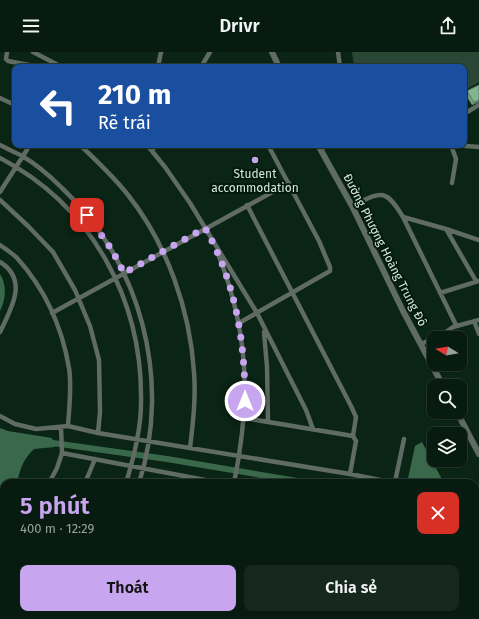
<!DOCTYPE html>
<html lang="vi">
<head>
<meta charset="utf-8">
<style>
  :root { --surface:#081b10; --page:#16281e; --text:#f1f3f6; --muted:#98a19f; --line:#293930; --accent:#c7a6ef }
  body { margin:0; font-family:"Fira Sans",sans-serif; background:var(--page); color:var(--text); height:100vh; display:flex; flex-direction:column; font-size:15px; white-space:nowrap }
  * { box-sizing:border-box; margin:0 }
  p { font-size:13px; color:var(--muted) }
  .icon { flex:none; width:22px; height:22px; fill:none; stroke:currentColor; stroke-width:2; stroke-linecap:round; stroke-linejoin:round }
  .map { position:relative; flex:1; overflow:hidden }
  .panel { position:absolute; left:0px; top:427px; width:479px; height:140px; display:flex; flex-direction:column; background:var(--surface); border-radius:12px 12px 0 0; box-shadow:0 1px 3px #0004,0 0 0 1px var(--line) }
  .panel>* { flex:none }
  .hud { position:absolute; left:12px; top:12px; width:455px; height:84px; border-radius:8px; box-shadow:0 1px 3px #0004,0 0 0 1px var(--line); background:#1a4fa0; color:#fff; overflow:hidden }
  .needle { width:26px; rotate:281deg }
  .tools { position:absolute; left:427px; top:279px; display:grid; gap:8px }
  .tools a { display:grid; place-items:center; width:40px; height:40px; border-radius:8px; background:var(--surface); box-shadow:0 1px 3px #0004,0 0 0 1px var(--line); font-size:20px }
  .pin { position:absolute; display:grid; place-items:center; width:34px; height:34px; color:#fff; margin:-17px; border-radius:8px; box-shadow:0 2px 6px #0006 }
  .me { position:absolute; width:44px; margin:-22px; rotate:0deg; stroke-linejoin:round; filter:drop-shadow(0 0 3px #0008) }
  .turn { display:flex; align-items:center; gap:14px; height:84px; padding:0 20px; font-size:18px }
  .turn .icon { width:52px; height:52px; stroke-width:2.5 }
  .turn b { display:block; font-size:28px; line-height:34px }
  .round { display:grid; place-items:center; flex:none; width:42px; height:42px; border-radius:8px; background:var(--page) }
  .summary { display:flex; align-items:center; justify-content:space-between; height:68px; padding:0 20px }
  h1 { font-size:24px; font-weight:600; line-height:30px; color:var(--accent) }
  .button { display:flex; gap:8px; margin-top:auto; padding:8px 20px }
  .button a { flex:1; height:46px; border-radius:8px; background:var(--accent); color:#111; font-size:16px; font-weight:600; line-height:46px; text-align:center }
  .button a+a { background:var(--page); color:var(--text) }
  header { display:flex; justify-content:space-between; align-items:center; height:52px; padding:0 20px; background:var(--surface); font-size:18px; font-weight:600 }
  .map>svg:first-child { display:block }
  .green { fill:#2a4735 }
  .water { fill:#39694a }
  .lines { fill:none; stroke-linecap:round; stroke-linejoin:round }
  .canal { stroke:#39694a; stroke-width:6 }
  .minor { stroke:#5f6b63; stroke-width:4.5 }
  .tertiary { stroke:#5f6b63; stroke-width:6 }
  .wall { fill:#719c7e }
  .shaded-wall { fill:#5c7f67 }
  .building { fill:#83b593; stroke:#5c7f67 }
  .route { stroke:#c7a6ef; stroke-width:7; stroke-dasharray:0 12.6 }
  .poi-dot { fill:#c7a6ef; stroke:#021a0c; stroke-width:1.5 }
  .labels { text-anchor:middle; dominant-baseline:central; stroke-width:4; stroke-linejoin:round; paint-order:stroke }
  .poi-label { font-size:12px; fill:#d8e8dd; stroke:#021a0c }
  .street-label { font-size:12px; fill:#d8e8dd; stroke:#021a0c }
</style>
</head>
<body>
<header><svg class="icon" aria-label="menu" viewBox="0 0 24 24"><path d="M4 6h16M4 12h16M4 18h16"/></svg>Drivr<svg class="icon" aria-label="share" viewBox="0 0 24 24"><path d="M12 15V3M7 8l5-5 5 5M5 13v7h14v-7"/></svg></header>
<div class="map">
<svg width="479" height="567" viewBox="0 0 479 567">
  <rect width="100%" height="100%" fill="#0a2415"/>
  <path class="green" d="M352,0h127v30l-15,9v-24h-110z"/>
  <path class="water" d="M0,222c7,11 6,25 0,37z
    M0,376l8,3 44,7 3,9 -21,2c-12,12 -13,19 -17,34h-13v33l-4,8z
    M422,390l22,41h-37l8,-37z
    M479,489v34l-4,3v-35z
    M356,563h57l-6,4h-58z"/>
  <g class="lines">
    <path class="canal" d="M53,391l114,16 142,24"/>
    <path class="minor" d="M7,0l-1,7 2,2 31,6
      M33,0l29,15
      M338,0l2,15
      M158,15l3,-15
      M201,15l9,-15
      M0,46l15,7
      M464,62l15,-9
      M0,93c7,4 15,7 22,11 14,8 28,20 40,32 79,74 110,192 77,295
      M80,93c17,16 34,32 48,50 39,49 62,115 66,177 2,26 -1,51 -4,76
      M147,93l18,22 25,36 67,110 49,97 7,19
      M451,93l5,14 -4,24
      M453,93l26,2
      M320,97l11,-4
      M152,98l5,-5
      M0,106c92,48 143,142 141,245 0,27 -7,54 -15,80
      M0,140l30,-47
      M0,148l28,26 25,26 22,38 15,36 9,34 1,52 -2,21
      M247,153l104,201 5,11 -3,19
      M352,154c29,-14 33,-19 51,11l53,108
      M403,165l43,12 33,11
      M446,177l30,52
      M0,193c6,4 12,8 17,13 28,31 45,69 52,110 3,17 0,41 -1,58l30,7 252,41 45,9
      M218,202c31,78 33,147 16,229
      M0,210c29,18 11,47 0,70
      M440,241l39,-12
      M52,261l237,-130
      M474,269l5,13
      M239,271l91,-52v-4l-11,-26 -51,-96
      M264,280l3,35 1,55
      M435,286l8,-4 10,-7 26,-7
      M421,292l13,-6
      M0,364l15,8 21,5 32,-3
      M244,366l109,18 3,5 -6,33
      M62,401l159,30
      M395,430l9,-43
      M49,431l8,-15 5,-15 -1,-26
      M85,431l10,-24
      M180,431l3,-7
      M0,493l4,-3
      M0,512l4,5
      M475,531l4,-3
      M0,536l4,-2
      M437,563l2,4
      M20,567l6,-4
      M42,567l5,-4
      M101,567l4,-4
      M171,567l3,-4
      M417,567l6,-4"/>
    <path class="tertiary" d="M272,0l7,15
      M318,93l34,61 51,105 40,75
      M457,360l22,42
      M475,477l4,-2
      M37,563l2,4
      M324,567l7,-4"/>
  </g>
  <path class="wall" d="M479,33v17l-7,3 -7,-11 2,-3z"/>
  <path class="shaded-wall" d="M479,48v2l-7,3 2,-3z"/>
  <path class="building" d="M479,33v15l-5,2 -7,-11z
    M464,50l3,4 -3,3z"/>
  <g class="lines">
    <path class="route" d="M87,163l25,35 12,23 81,-45c30,52 40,113 40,173"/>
  </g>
  <circle class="poi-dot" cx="255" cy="108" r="4"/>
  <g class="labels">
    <g class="poi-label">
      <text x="255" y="122">Student<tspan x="255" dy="14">accommodation</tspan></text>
    </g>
    <g class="street-label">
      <text transform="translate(385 198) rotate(63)">Đường Phượng Hoàng Trung Đô</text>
    </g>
  </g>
</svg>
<div class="tools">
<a><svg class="needle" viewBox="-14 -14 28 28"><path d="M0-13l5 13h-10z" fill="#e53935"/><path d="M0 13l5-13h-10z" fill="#98a19f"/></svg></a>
<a><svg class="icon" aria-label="search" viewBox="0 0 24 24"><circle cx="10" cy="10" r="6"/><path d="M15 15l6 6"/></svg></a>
<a><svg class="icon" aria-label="layers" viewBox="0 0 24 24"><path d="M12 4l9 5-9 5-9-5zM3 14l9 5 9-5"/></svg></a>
</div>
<div class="pin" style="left:87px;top:163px;background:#d93025"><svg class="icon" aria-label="arrive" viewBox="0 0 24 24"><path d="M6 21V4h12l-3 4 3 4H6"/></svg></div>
<svg class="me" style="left:245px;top:349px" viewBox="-20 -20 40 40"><circle r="17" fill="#c7a6ef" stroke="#fff" stroke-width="3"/><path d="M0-11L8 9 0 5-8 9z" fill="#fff"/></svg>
<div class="hud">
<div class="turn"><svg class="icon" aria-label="left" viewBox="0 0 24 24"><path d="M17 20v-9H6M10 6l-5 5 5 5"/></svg><div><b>210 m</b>Rẽ trái</div></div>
</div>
<section class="panel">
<div class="summary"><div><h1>5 phút</h1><p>400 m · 12:29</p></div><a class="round" style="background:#d93025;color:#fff"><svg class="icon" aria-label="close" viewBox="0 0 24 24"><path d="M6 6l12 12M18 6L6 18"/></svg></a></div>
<div class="button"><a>Thoát</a><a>Chia sẻ</a></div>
</section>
</div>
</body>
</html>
